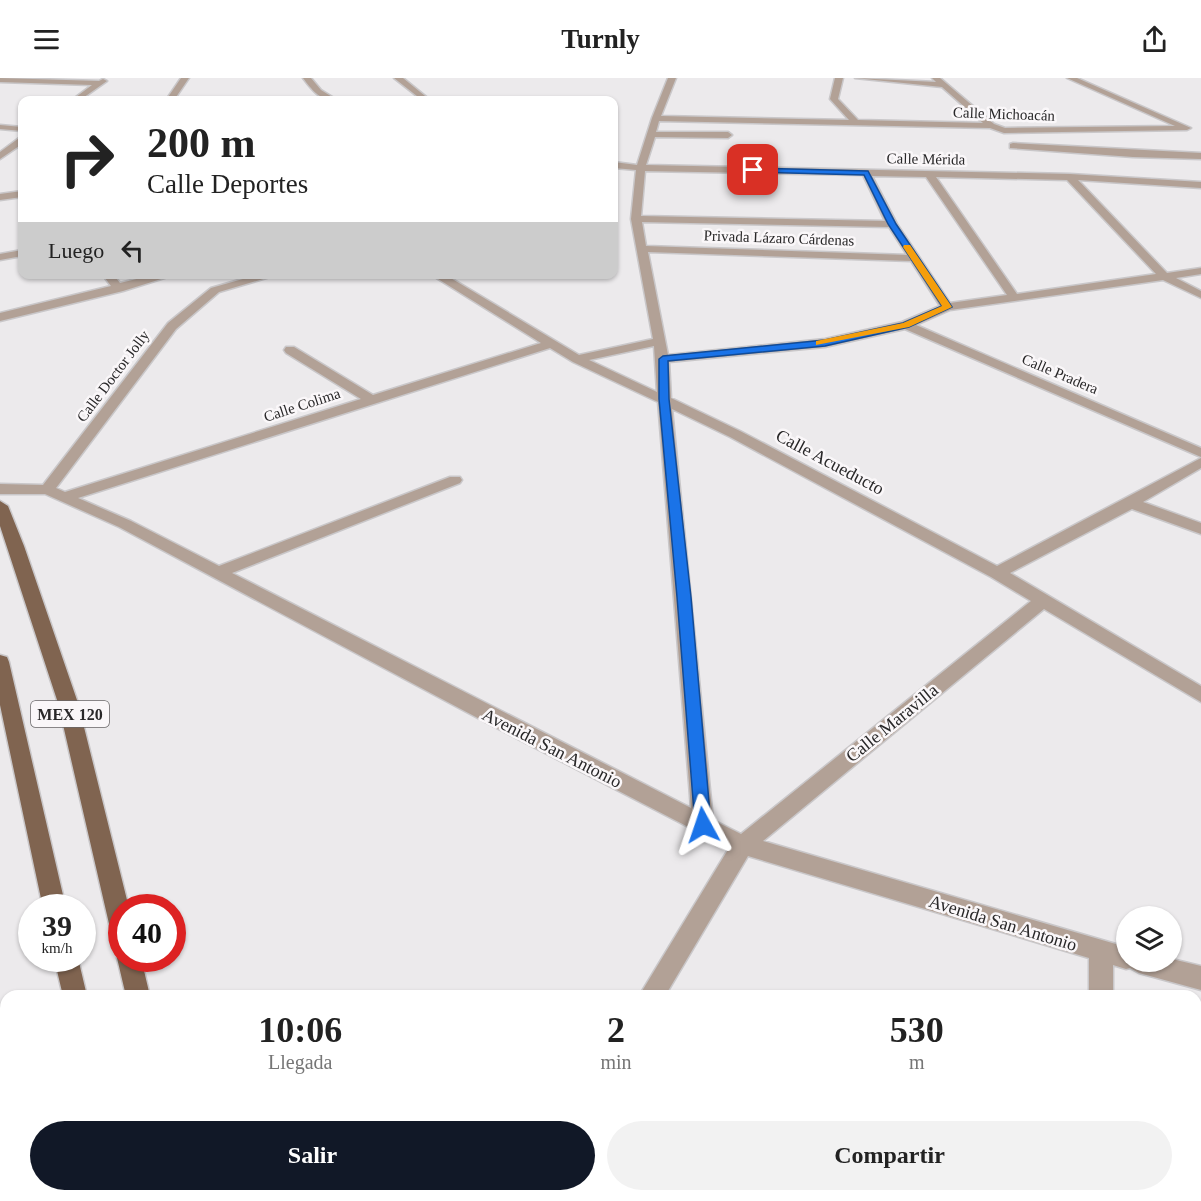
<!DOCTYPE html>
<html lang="es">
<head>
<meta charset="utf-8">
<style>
  :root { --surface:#fff; --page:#f2f2f2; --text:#222; --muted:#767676; --accent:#111827 }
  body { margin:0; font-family:Georgia,serif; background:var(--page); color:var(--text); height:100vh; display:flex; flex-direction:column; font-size:22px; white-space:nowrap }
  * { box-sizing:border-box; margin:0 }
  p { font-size:20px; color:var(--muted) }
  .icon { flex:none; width:33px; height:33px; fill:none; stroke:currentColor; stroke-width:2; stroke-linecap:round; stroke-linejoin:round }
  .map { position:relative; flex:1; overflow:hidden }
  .details { position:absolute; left:0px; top:912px; width:1202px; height:212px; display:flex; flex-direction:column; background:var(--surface); border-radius:18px 18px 0 0; box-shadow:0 2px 4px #0004 }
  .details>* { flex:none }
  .banner { position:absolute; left:18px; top:18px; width:600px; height:183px; border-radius:12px; box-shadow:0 2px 4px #0004; background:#fff; color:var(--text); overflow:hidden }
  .buttons { position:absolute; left:1116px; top:828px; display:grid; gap:12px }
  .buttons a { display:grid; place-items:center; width:66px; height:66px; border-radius:50%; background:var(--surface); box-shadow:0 2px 4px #0004; font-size:30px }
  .speed { position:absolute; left:18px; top:816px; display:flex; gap:12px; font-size:30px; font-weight:700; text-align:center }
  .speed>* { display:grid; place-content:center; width:78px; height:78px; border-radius:50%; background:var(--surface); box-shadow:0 2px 4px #0004; line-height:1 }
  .speed small { font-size:15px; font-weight:400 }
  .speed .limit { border:9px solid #d22; background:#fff; color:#111 }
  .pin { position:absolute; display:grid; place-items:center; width:51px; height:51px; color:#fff; margin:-26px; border-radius:12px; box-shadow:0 3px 9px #0006 }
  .me { position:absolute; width:66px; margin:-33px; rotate:355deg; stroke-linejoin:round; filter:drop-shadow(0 0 4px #0008) }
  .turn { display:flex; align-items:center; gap:21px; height:126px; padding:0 30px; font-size:27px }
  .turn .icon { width:78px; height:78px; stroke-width:2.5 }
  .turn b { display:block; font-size:42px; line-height:51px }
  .then { display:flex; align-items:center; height:57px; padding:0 30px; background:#0003; gap:12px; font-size:22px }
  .eta { display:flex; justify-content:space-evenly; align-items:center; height:102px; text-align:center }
  .eta b { font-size:36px; font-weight:700; line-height:42px }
  .cta { display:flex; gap:12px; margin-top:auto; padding:12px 30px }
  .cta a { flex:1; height:69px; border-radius:36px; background:var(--accent); color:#fff; font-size:24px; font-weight:700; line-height:69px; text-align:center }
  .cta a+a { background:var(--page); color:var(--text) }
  header { display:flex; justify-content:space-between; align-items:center; height:78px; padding:0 30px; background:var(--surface); font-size:27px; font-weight:700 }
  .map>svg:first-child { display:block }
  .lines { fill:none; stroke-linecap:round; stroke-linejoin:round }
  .minor-casing { stroke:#c9c7c9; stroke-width:3 }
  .major-casing { stroke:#c9c7c9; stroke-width:3 }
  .minor { fill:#b2a196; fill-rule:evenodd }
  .major { fill:#806450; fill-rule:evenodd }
  .route { fill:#1a73e8; stroke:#114b97; stroke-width:1.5 }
  .slow { fill:#f59e0b }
  .labels { text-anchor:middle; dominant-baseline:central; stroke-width:5; stroke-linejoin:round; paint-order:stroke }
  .far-street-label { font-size:15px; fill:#292829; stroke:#faf7f9 }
  .shield { fill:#faf7f9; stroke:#686667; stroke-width:1.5 }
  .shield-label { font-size:16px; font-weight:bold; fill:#292829 }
  .street-label { font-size:18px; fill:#292829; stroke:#faf7f9 }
</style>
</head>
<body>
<header><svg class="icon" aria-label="menu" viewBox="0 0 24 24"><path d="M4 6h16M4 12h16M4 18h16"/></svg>Turnly<svg class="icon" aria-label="share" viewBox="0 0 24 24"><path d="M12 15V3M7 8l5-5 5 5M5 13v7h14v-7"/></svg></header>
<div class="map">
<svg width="1201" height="1123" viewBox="0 0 1201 1123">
  <rect width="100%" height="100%" fill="#eceaec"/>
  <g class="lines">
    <defs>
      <path id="minor" d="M0,0l99,3 4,-2 4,2 -27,19h-8l20,-15 -92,-3z
        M181,0h8l-15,22h-8z
        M303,0h8l10,12 16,10c-16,2 -25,-10 -34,-22z
        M394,0h9l27,22h-8z
        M668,0h8l-15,38 188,4 -19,-21 5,-21h8l-5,21 20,21 125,3 -41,-36 -87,-9 81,4 -4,-4h8l54,46 11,4 170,-2 -108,-48h10l114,50 -4,2 -183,3 -14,-5 -331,-7 -3,11h72l4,3 -4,3 -73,-1 -9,28 424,9 131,8v6l-123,-8 89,93 34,-5v6l-25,4 25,13v7l-38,-18 -213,30 -34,15 285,123v9l-296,-128 -80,18 -156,15 2,36 69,33 257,135 204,-108v10l-58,34 58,21v11l-69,-25 -122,64 191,113v16l-157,-93 -281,232 363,106v15h46v-3l29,7v24l-62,-17 -9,-5 -4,1 -13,-4v31h-24v-38l-341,-102 -83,140h-26l90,-148 -240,-124 -370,-197 -74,-33h-45v-10l43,1 125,-162 43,-35 49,-14h20l-61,18 -43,37 -120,159 9,4 296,-93 -75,-46 -2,-3 2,-3h8l79,48 168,-52 -111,-69h14l135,81 74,-16 -22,-120 5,-49 -22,-2v-6l23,3 15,-47zM645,93l218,4 22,46 -244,-5zM872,98l54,1 81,118 -57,8 -53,-79zM936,99l131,3 89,94 -139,20zM642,144l247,5 18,28 -261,-9zM648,174l263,9 29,45 -38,16 -77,17 -157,16zM654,268l3,46 -68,-32zM550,270l23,14 85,40 33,406 -459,-235 228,-90 2,-3 -2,-3h-10l-231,89 -88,-45 -53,-23zM672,331l58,28 261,140 40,24 -290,233 -28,-14z
        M0,47l22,2v4l-22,-2z
        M19,60h3v6l-22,15v-7z
        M1013,65l188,10v6l-68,-2 -123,-9v-4z
        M22,113v6l-22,3v-6z
        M22,172v6l-22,4v-6z
        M102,196h11l7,9 37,-9h20l-54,17 -123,30v-8l111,-27z
        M515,1118h29l-2,5h-29z
        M1084,1118h28v5h-28z"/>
      <path id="major" d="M0,423l8,5 16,40 54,157 51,205h-7v30l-8,-2 -4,-8 -52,-225 -58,-177z
        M0,577l7,2 2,5 57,246h-23l-43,-203z
        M122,872v8h19l9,38h-24l-9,-38z
        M54,880h24l9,38h-24z
        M97,1118h28v5h-28z
        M172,1118h28l1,5h-28z"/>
    </defs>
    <use href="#minor" class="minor-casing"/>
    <use href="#major" class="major-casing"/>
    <use href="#minor" class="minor"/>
    <use href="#major" class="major"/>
  </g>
  <path class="route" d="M753,90l115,3 28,53 56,83 -43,20 -84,19 -157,15 1,38 22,198 20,228 -2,5 -6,2 -6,-2 -2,-5 -18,-228 -18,-198v-40l4,-3 162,-16 78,-17 39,-17 -54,-82 -24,-49 -113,-3z"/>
  <path class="slow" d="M904,167h6l42,62 -2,1 -41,19 -93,18v-4l87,-18 39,-17 -39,-59z"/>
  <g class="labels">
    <g class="far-street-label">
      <text transform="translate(1004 36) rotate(2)">Calle Michoacán</text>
      <text transform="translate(926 81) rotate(1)">Calle Mérida</text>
      <text transform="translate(779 160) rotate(2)">Privada Lázaro Cárdenas</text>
      <text transform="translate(1060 296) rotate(23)">Calle Pradera</text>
      <text transform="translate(113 298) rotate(-53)">Calle Doctor Jolly</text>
      <text transform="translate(302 327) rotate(-18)">Calle Colima</text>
    </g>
    <rect class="shield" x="31" y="623" width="78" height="26" rx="4.5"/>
    <g class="shield-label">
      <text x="70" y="636">MEX 120</text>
    </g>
    <g class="street-label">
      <text transform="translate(830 384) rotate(28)">Calle Acueducto</text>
      <text transform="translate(892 645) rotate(-39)">Calle Maravilla</text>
      <text transform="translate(552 670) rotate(27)">Avenida San Antonio</text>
      <text transform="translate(1003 845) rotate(17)">Avenida San Antonio</text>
    </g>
  </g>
</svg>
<div class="buttons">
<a><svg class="icon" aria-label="layers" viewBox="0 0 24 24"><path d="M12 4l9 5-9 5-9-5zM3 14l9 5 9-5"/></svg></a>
</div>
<div class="speed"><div>39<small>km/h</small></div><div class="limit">40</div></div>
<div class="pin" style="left:753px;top:92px;background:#d93025"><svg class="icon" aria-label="arrive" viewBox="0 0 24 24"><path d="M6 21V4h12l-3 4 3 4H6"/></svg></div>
<svg class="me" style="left:703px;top:747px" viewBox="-20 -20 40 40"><path d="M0-17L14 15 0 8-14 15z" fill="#1a73e8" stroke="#fff" stroke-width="4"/></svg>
<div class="banner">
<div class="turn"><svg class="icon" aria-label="right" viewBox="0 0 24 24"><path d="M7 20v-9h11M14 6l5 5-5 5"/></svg><div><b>200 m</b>Calle Deportes</div></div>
<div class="then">Luego<svg class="icon" aria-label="left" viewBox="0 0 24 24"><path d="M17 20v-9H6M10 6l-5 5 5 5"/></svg></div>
</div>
<section class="details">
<div class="eta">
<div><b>10:06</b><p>Llegada</p></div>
<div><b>2</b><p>min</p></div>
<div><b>530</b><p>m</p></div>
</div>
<div class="cta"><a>Salir</a><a>Compartir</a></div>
</section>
</div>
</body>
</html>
